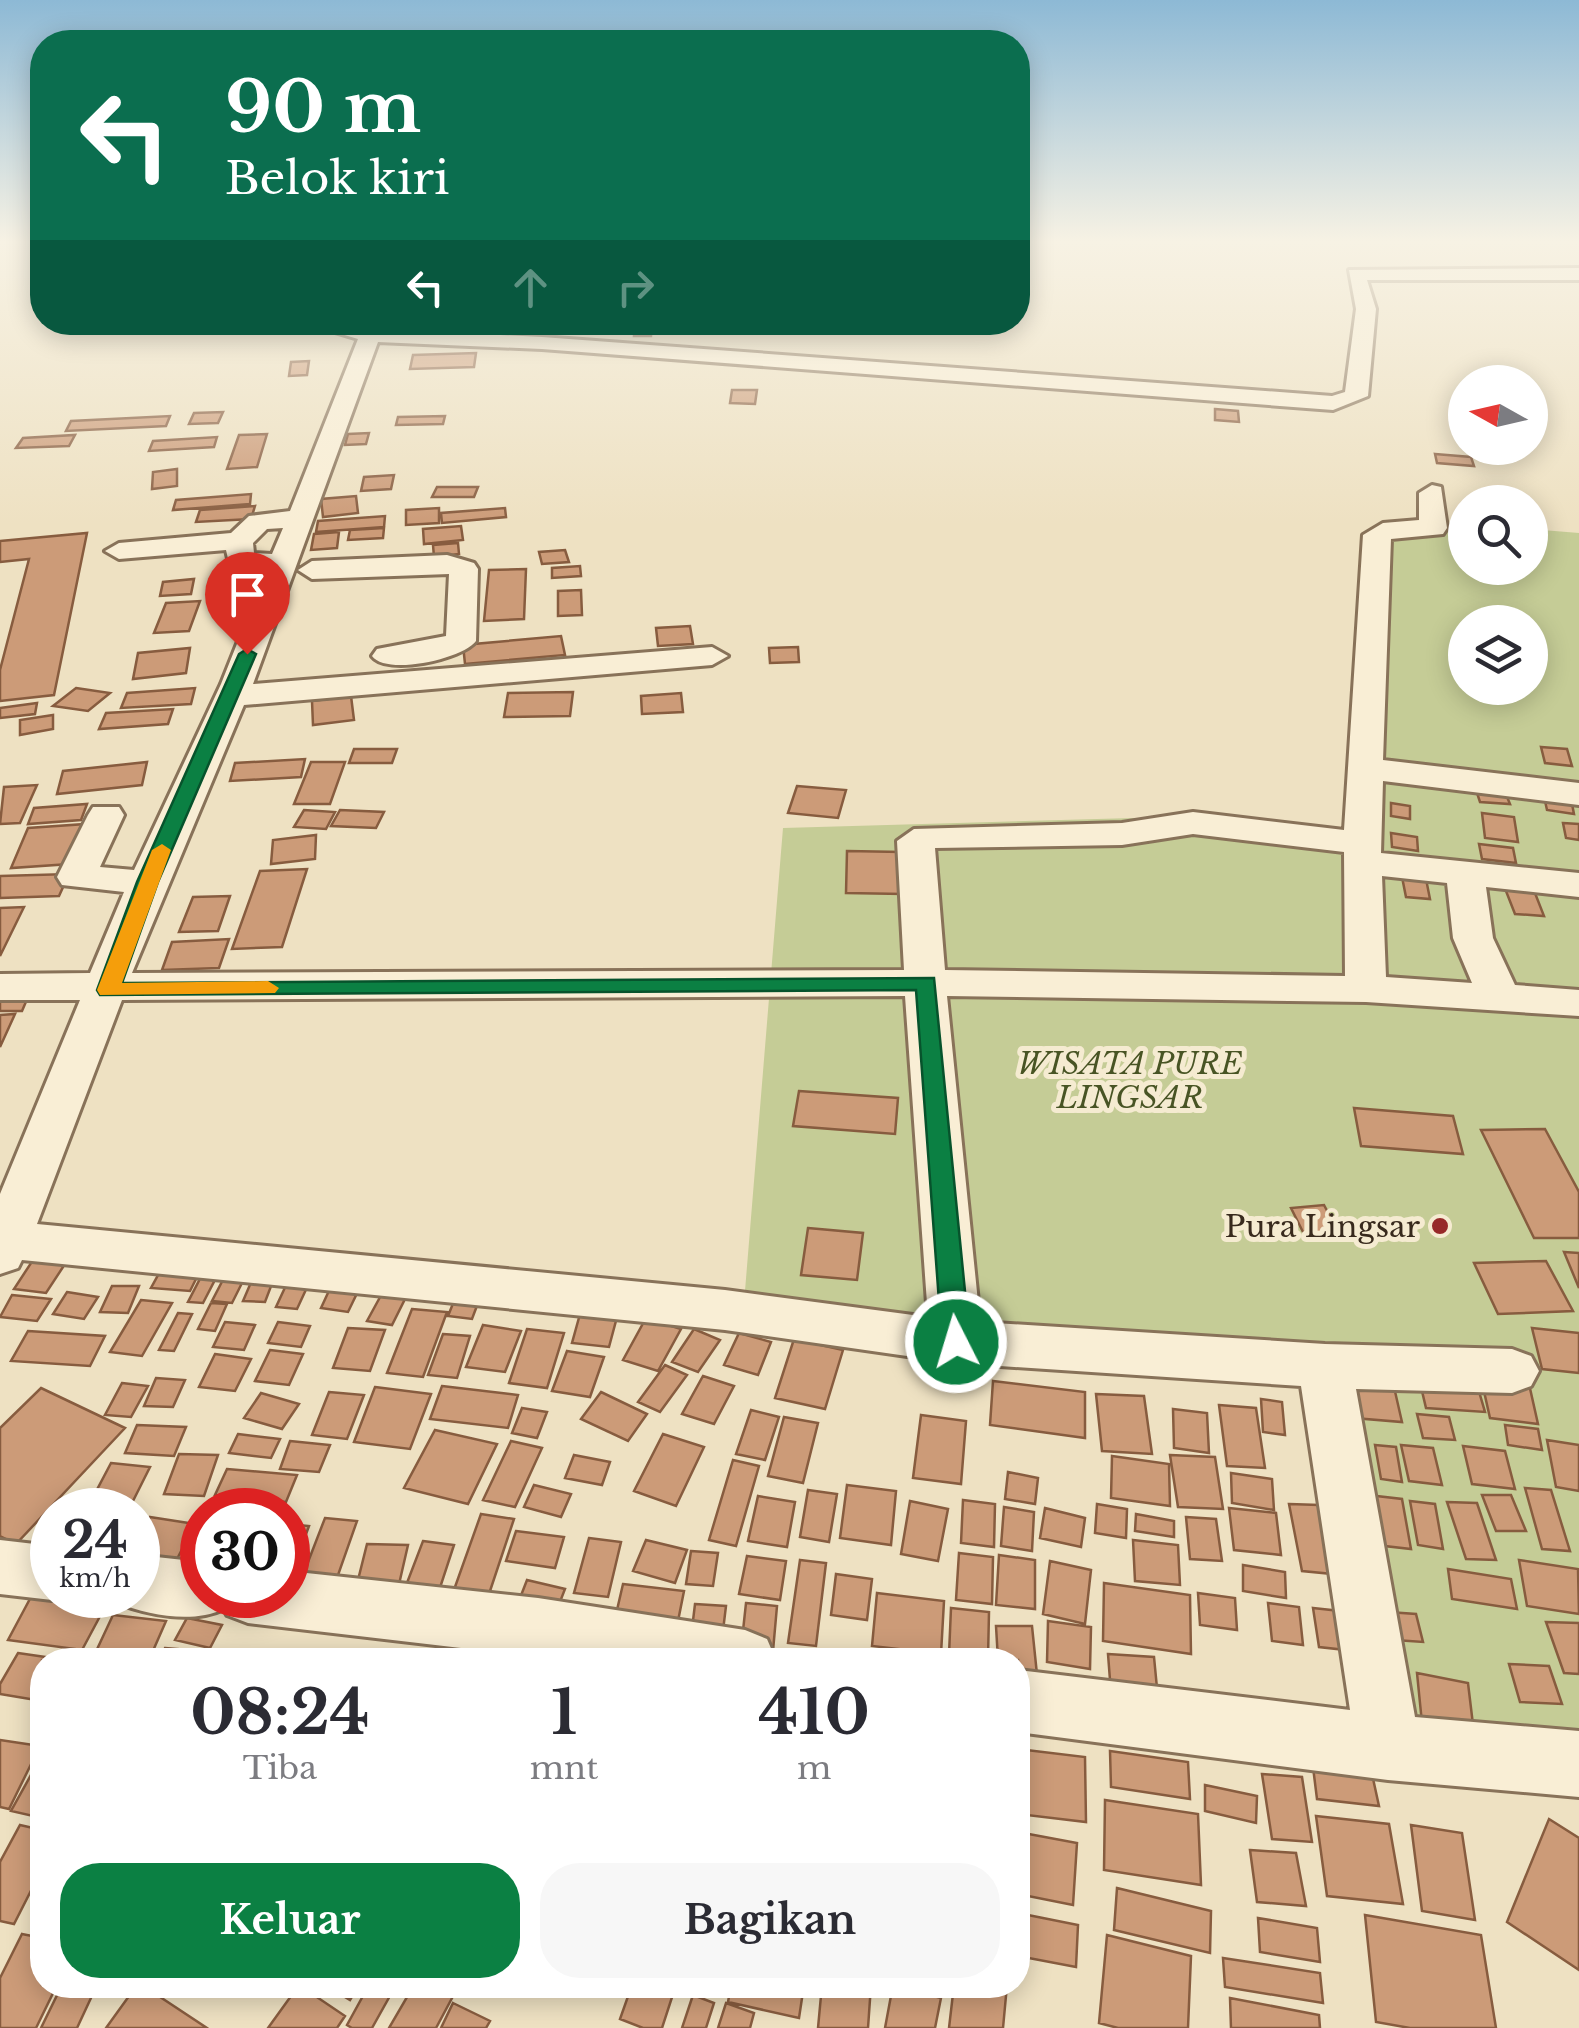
<!DOCTYPE html>
<html lang="id">
<head>
<meta charset="utf-8">
<style>
  :root { --surface:#fff; --page:#f7f7f7; --text:#2b2b33; --muted:#7c7c81; --accent:#0b8043 }
  body { margin:0; font-family:"Libre Baskerville",serif; background:var(--page); color:var(--text); height:100vh; display:flex; flex-direction:column; font-size:38px; white-space:nowrap }
  * { box-sizing:border-box; margin:0 }
  p { font-size:32px; color:var(--muted) }
  .icon { flex:none; width:55px; height:55px; fill:none; stroke:currentColor; stroke-width:2; stroke-linecap:round; stroke-linejoin:round }
  .map { position:relative; flex:1; overflow:hidden }
  .panel { position:absolute; left:30px; top:1648px; width:1000px; height:350px; display:flex; flex-direction:column; background:var(--surface); border-radius:40px; box-shadow:0 5px 25px #0003 }
  .panel>* { flex:none }
  .guide { position:absolute; left:30px; top:30px; width:1000px; height:305px; border-radius:40px; box-shadow:0 5px 25px #0003; background:#0b6e4f; color:#fff; overflow:hidden }
  .needle { width:65px; rotate:278deg }
  .controls { position:absolute; left:1448px; top:365px; display:grid; gap:20px }
  .controls a { display:grid; place-items:center; width:100px; height:100px; border-radius:50%; background:var(--surface); box-shadow:0 5px 25px #0003; font-size:50px }
  .speed { position:absolute; left:30px; top:1488px; display:flex; gap:20px; font-size:50px; font-weight:700; text-align:center }
  .speed>* { display:grid; place-content:center; width:130px; height:130px; border-radius:50%; background:var(--surface); box-shadow:0 5px 25px #0003; line-height:1 }
  .speed small { font-size:25px; font-weight:400 }
  .speed .limit { border:15px solid #d22; background:#fff; color:#111 }
  .pin { position:absolute; display:grid; place-items:center; width:85px; height:85px; color:#fff; margin:-102px -42px; border-radius:50% 50% 50% 0; rotate:-45deg; box-shadow:0 0 10px #0007 }
  .pin .icon { rotate:45deg }
  .me { position:absolute; width:110px; margin:-55px; rotate:355deg; stroke-linejoin:round; filter:drop-shadow(0 0 8px #0008) }
  .turn { display:flex; align-items:center; gap:35px; height:210px; padding:0 30px; font-size:45px }
  .turn .icon { width:130px; height:130px; stroke-width:2.5 }
  .turn b { display:block; font-size:70px; line-height:85px }
  .lanes { display:flex; align-items:center; height:95px; padding:0 30px; background:#0003; justify-content:center; gap:50px; direction:ltr }
  .lanes .off { opacity:.35 }
  .eta { display:flex; justify-content:space-evenly; align-items:center; height:170px; text-align:center }
  .eta b { font-size:60px; font-weight:700; line-height:70px }
  .cta { display:flex; gap:20px; margin-top:auto; padding:20px 30px }
  .cta a { flex:1; height:115px; border-radius:40px; background:var(--accent); color:#fff; font-size:40px; font-weight:700; line-height:115px; text-align:center }
  .cta a+a { background:var(--page); color:var(--text) }
  .map>svg:first-child { display:block }
  .green { fill:#c5cc96; fill-rule:evenodd }
  .building { fill:#cc9b78; stroke:#875c3f; stroke-width:2.5 }
  .lines { fill:none; stroke-linecap:round; stroke-linejoin:round }
  .minor-casing { stroke:#887259; stroke-width:6 }
  .minor { fill:#f9eed5; fill-rule:evenodd }
  .route { fill:#0b8043; stroke:#07532c; stroke-width:2.5 }
  .slow { fill:#f59e0b }
  .poi-dot { fill:#972929; stroke:#f5ebd1; stroke-width:4 }
  .labels { text-anchor:middle; dominant-baseline:central; stroke-width:10; stroke-linejoin:round; paint-order:stroke }
  .park-label { font-size:30px; font-style:italic; fill:#485424; stroke:#f5ebd1 }
  .poi-label { font-size:30px; fill:#382a1d; stroke:#f5ebd1; text-anchor:end }
</style>
</head>
<body>
<div class="map">
<svg width="1579" height="2028" viewBox="0 0 1579 2028">
  <rect width="100%" height="100%" fill="#eee1c2"/>
  <path class="green" d="M1441,523l24,2v43h65v-39l49,4v1226l-169,-11 -98,-388 -568,-57 39,-475 350,-10 247,36 4,-313zM1465,622h65v66h-65z"/>
  <path class="building" d="M635,322h17l-1,14h-17z
    M476,353l-2,14 -64,2 3,-14z
    M309,361l-2,14 -18,1 2,-14z
    M732,390h25l-2,14 -25,-1z
    M1215,409l23,2 1,11 -24,-2z
    M223,412l-5,11 -29,1 5,-11z
    M170,416l-4,10 -100,5 5,-10z
    M445,416l-2,8 -47,1 2,-8z
    M369,433l-3,11 -21,1 3,-11z
    M267,434l-10,33 -30,2 12,-34z
    M75,435l-6,11 -53,2 7,-10z
    M217,437l-3,10 -65,4 4,-10z
    M1435,454l36,3 3,9 -37,-3z
    M177,469v17l-25,3 1,-17z
    M394,475l-3,14 -30,2 3,-14z
    M437,487h41l-4,10h-42z
    M251,494l-1,10 -77,6 3,-10z
    M356,496l2,17 -35,4 -2,-18z
    M255,506l-4,13 -55,3 4,-12z
    M439,508v15l-33,2v-15z
    M505,508l1,9 -64,6 -1,-10z
    M385,516l-1,11 -68,5 2,-11z
    M461,526l2,14 -39,4 -1,-15z
    M384,528l-1,10 -35,2 2,-10z
    M339,532l-2,16 -26,2 3,-16z
    M87,533l-33,162 -54,6v-31l29,-111 -29,3v-21z
    M458,543l1,11 -25,3 -1,-12z
    M565,550l4,12 -27,2 -3,-12z
    M580,566l1,10 -29,2v-10z
    M526,569l-2,50 -40,2 5,-51z
    M194,579l-3,15 -31,2 3,-14z
    M581,590l1,25 -24,1v-25z
    M200,601l-11,30 -35,2 12,-30z
    M690,626l3,18 -35,2 -2,-18z
    M561,636l4,19 -100,9 -2,-19z
    M798,647l1,15 -29,1 -1,-15z
    M190,648l-4,25 -53,6 5,-26z
    M76,688l34,5 -22,18 -35,-5z
    M195,688l-4,16 -70,4 6,-15z
    M573,692l-3,24 -66,1 4,-24z
    M681,693l2,19 -41,2 -1,-18z
    M351,696l3,24 -41,5 -1,-24z
    M37,703l-2,11 -35,4v-10z
    M173,709l-5,15 -69,5 7,-16z
    M53,715v14l-33,6v-15z
    M1541,747l26,2 5,17 -27,-3z
    M354,749h43l-5,14h-43z
    M305,759l-4,18 -71,4 5,-18z
    M147,762l-5,23 -85,9 6,-23z
    M311,762h34l-15,42h-36z
    M37,785l-17,38 -20,1 4,-37z
    M797,786l49,4 -8,28 -50,-5z
    M1476,790l29,2 5,12 -30,-2z
    M1545,801l27,3 2,10 -27,-4z
    M1391,803l19,3v13l-19,-3z
    M87,804l-6,16 -53,4 6,-16z
    M304,810l31,2 -9,17 -32,-2z
    M340,810l44,2 -8,16 -45,-2z
    M1482,813l32,4 4,25 -33,-4z
    M1563,823l16,1v16l-13,-2z
    M86,824l-16,40 -59,4 17,-40z
    M1391,833l26,4 1,14 -26,-4z
    M316,835l-1,24 -44,5 2,-24z
    M1479,844l34,4 3,15 -34,-4z
    M847,851l55,1 1,42 -57,-1z
    M307,869l-25,78 -50,2 28,-78z
    M1401,872l24,2 5,25 -24,-2z
    M69,874l-10,22 -59,2v-22z
    M1504,886l29,2 11,28 -29,-2z
    M230,896l-12,35 -39,1 14,-35z
    M24,907l-24,49v-48z
    M229,939l-10,29 -57,2 10,-28z
    M28,997l-6,14h-22v-13z
    M15,1014l-15,33v-32z
    M799,1091l99,7 -3,36 -102,-8z
    M1354,1108l99,8 10,38 -102,-8z
    M1545,1129l34,63v46h-45l-53,-108z
    M1324,1205l17,32 -34,3 -16,-32z
    M808,1228l55,5 -6,47 -56,-5z
    M1564,1252l15,1v35z
    M33,1260l32,4 -19,29 -32,-4z
    M1546,1261l27,50 -75,3 -24,-51z
    M163,1266l38,3 -11,22 -39,-3z
    M204,1271l15,1 -16,31 -15,-1z
    M227,1272l20,1 -15,30 -20,-2z
    M252,1280l21,1 -8,21 -22,-1z
    M288,1281l21,2 -12,26 -21,-2z
    M333,1282l28,3 -13,27 -27,-4z
    M112,1286h27l-11,27 -28,-1z
    M385,1288l24,3 -17,34 -25,-4z
    M67,1292l31,5 -14,22 -31,-5z
    M12,1295l39,4 -14,22 -37,-4z
    M141,1300l31,3 -30,53 -32,-4z
    M454,1301l24,2 -6,16 -24,-3z
    M211,1303l16,1 -12,27 -17,-2z
    M412,1309l35,3 -24,65 -36,-4z
    M178,1313l14,1 -18,37 -15,-1z
    M580,1314l37,3 -8,30 -37,-4z
    M646,1318l35,11 -23,42 -35,-11z
    M225,1322l30,3 -11,25 -31,-3z
    M278,1322l32,4 -9,21 -33,-4z
    M483,1325l38,6 -16,41 -39,-5z
    M348,1328l37,2 -15,41 -37,-3z
    M1532,1328l47,5v40l-37,-4z
    M527,1329l37,4 -17,55 -38,-5z
    M694,1329l26,11 -22,32 -26,-10z
    M28,1331l77,5 -15,30 -79,-5z
    M739,1333l32,9 -13,33 -34,-10z
    M443,1334l27,2 -13,42 -29,-3z
    M794,1339l49,11 -18,59 -50,-11z
    M270,1350l33,4 -14,31 -34,-4z
    M567,1351l37,6 -14,40 -38,-6z
    M215,1354l36,5 -16,32 -36,-4z
    M665,1365l22,10 -27,37 -22,-10z
    M1344,1371l47,3 11,48 -48,-4z
    M1418,1374l57,4 10,34 -59,-4z
    M703,1376l31,10 -20,38 -32,-10z
    M156,1378l29,2 -12,27 -29,-1z
    M1481,1378l48,6 9,40 -48,-6z
    M993,1381l92,11v46l-95,-13z
    M122,1383l26,3 -17,31 -26,-2z
    M442,1386l76,9 -10,33 -78,-9z
    M375,1387l56,7 -21,55 -56,-7z
    M41,1388l84,40 -109,116 -16,-8v-108z
    M329,1392l35,3 -17,44 -35,-4z
    M601,1392l46,22 -19,27 -47,-22z
    M261,1393l38,11 -17,25 -38,-11z
    M1096,1394l48,2 8,58 -50,-3z
    M1261,1399l21,3 3,33 -22,-3z
    M1219,1405l37,3 9,60 -38,-2z
    M522,1408l25,4 -10,26 -25,-5z
    M1173,1409l34,4 2,40 -35,-5z
    M751,1410l28,7 -14,43 -29,-6z
    M1417,1414l32,3 6,23 -32,-2z
    M921,1415l45,6 -5,63 -48,-6z
    M784,1417l34,6 -15,60 -35,-7z
    M137,1425l49,2 -12,29 -49,-3z
    M1505,1425l33,4 4,21 -34,-5z
    M435,1430l62,14 -29,60 -64,-16z
    M238,1434l42,5 -9,19 -42,-5z
    M663,1434l41,13 -28,59 -42,-15z
    M1547,1440l32,5v46l-23,-4z
    M290,1441l40,4 -11,27 -39,-3z
    M511,1441l31,7 -27,59 -32,-7z
    M1375,1445l21,2 6,35 -21,-3z
    M1401,1445l32,3 9,37 -33,-4z
    M1463,1446l42,5 10,38 -43,-5z
    M179,1454l39,1 -14,41 -40,-2z
    M574,1455l36,7 -8,23 -37,-7z
    M1170,1455l45,2 8,52 -45,-2z
    M1112,1456l57,8 1,42 -59,-8z
    M733,1460l26,6 -23,80 -27,-6z
    M111,1463l39,4 -19,38 -40,-4z
    M227,1469l70,6 -11,27 -71,-7z
    M1008,1472l30,6 -3,26 -30,-5z
    M1231,1473l41,6 2,31 -42,-7z
    M534,1485l37,9 -10,23 -37,-10z
    M847,1485l49,6 -5,54 -51,-7z
    M1525,1488l26,2 19,61 -28,-2z
    M808,1490l29,4 -8,48 -29,-5z
    M1368,1495l34,4 9,50 -35,-4z
    M1482,1495h29l15,36h-30z
    M758,1496l37,6 -8,45 -39,-6z
    M963,1500l32,4 -1,43 -33,-4z
    M910,1501l38,8 -10,52 -37,-7z
    M1410,1501l25,3 8,45 -25,-4z
    M1447,1502l30,1 19,57 -30,-1z
    M1097,1504l30,5 -1,29 -31,-5z
    M1289,1504l30,1 14,69 -31,-3z
    M1004,1507l30,5 -2,39 -31,-5z
    M1045,1508l40,10 -4,29 -41,-9z
    M1229,1508l47,5 5,42 -47,-5z
    M481,1514l33,5 -29,87 -35,-5z
    M1136,1514l38,7v16l-39,-6z
    M150,1517l45,7 -19,37 -38,-6v-13z
    M1186,1517l30,2 6,42 -32,-2z
    M325,1518l32,3 -20,57 -34,-3z
    M202,1523v44l-17,-1z
    M288,1524l21,2 -21,56z
    M516,1531l48,6 -9,31 -49,-7z
    M589,1538l32,4 -13,55 -34,-4z
    M646,1540l41,10 -12,33 -42,-12z
    M1133,1540l45,5 2,40 -45,-4z
    M423,1541l31,4 -18,55 -34,-4z
    M367,1544l41,1 -11,48 -42,-1z
    M691,1551l27,2 -5,33 -27,-2z
    M959,1553l34,4 -1,47 -36,-4z
    M999,1555l36,5v49l-39,-4z
    M747,1556l39,5 -6,39 -41,-6z
    M800,1560l26,3 -10,83 -28,-3z
    M1519,1560l59,9 1,45 -52,-8z
    M1050,1561l41,9 -6,54 -42,-10z
    M1243,1565l42,7 1,26 -43,-7z
    M1448,1569l63,10 6,30 -65,-10z
    M836,1574l36,5 -5,41 -36,-5z
    M527,1580l38,9 -14,36 -38,-9z
    M1104,1583l86,12 1,59 -88,-13z
    M623,1584l61,7 -8,40 -62,-8z
    M877,1593l67,8 -3,53 -69,-8z
    M1198,1593l37,5 2,32 -37,-5z
    M32,1595l74,10 -24,45 -74,-10z
    M746,1603l31,3 -4,45 -32,-2z
    M1268,1603l31,4 4,38 -31,-4z
    M695,1604l31,2 -4,33 -31,-2z
    M951,1608l38,4 -1,47 -39,-4z
    M1313,1608l27,3 6,39 -27,-3z
    M1388,1612l28,2 7,28 -28,-2z
    M113,1615l53,6 -17,39h-57z
    M187,1618l35,7 -12,23 -35,-8z
    M1048,1621l43,6 -1,42 -43,-7z
    M1546,1622l33,1v51l-15,-1z
    M996,1626h36l7,68 -21,-1v-33h-20z
    M165,1648l49,4 -3,8h-51z
    M18,1653l48,7h-24v41l-42,-7v-10z
    M1108,1654l46,3 5,52 -47,-3z
    M1509,1664l40,2 13,38 -42,-2z
    M1417,1673l51,10 6,50 -52,-10z
    M0,1740l40,6 -31,63 -9,-2z
    M1018,1749l67,8 1,65 -68,-8z
    M1110,1751l78,11 2,37 -79,-12z
    M42,1755v63l-31,-7z
    M1313,1767l59,7 7,32 -62,-7z
    M1262,1774l40,3 10,65 -40,-3z
    M1205,1785l52,11 -1,27 -51,-12z
    M1105,1800l93,14 3,71 -97,-15z
    M1316,1816l73,8 14,80 -76,-8z
    M1549,1819l30,19v132l-72,-48z
    M20,1825l22,5v39l-28,55 -14,-3v-59z
    M1411,1825l51,8 13,87 -53,-9z
    M1018,1832l59,11 -4,62 -55,-11z
    M1250,1850l46,3 10,53 -49,-4z
    M1117,1888l94,23 -1,42 -96,-23z
    M1018,1913l60,12 -2,42 -58,-11z
    M1365,1915l116,20 15,93h-86l-34,-6z
    M1258,1918l59,10 3,34 -60,-10z
    M22,1934l20,4v47h15l-21,43h-36v-50z
    M1107,1935l84,21 -3,72h-70l-19,-5z
    M1223,1958l97,15 3,30 -98,-16z
    M62,1985h35l-20,43h-36z
    M137,1985h5l65,43h-101z
    M299,1985l46,31 -8,12h-69z
    M325,1985h34l-9,15z
    M369,1985h27l-24,43h-20l-5,-3z
    M414,1985h45l-23,43h-47z
    M632,1985h44l-14,43h-19l-23,-9z
    M731,1985h73l-5,33 -71,-16z
    M822,1985h49l-3,43h-50z
    M893,1985l48,13 -6,30h-50z
    M954,1985h53l-4,43h-54z
    M693,1995l21,8 -8,25h-24z
    M1230,1998l89,17 1,13h-89z
    M453,2003l37,18 -4,7h-45z
    M726,2003l28,10 -4,15h-32z"/>
  <g class="lines">
    <defs>
      <path id="minor" d="M1579,268v12h-212l9,29 -8,87 -35,14 -791,-61 -164,-7 -125,342 459,-37 16,9 -16,9 -468,40 -112,268 772,-3 -7,-129 17,-12 208,-6 71,-11 151,18 19,-295 20,-12 36,-3v-27l13,-8 9,2 6,41 -4,6 -52,5 -8,221 196,23v22l-196,-24 -2,72 198,20v24l-93,-10 7,51 22,47 64,5v26l-213,-14 -419,-6 33,326 345,22 187,5 19,7 8,15 -8,15 -19,7 -156,-4 59,328 164,14v66l-191,-17 -370,-48v-62l332,40 -49,-324 -345,-23 -231,-33 -703,-70 -4,8 -18,6v-80l80,-194h-80v-26l90,-1 34,-81 -62,-7 -5,-8 31,-62 5,-8h26l5,8 -24,52 34,3 87,-186 45,-113 -36,-4 -4,-17 -107,9 -14,-8 14,-8 112,-10 18,-17 41,-5 68,-172 -57,-17 62,5 1,-5h21l-2,7 159,8 790,59 13,-4 11,-83 -7,-39zM283,528l-11,26 -18,-1 -1,-10 14,-14zM1193,834l151,18 1,124 -400,-6 -10,-122 187,-3zM1382,876l65,7 6,55 19,45 -86,-6zM905,996l23,321 -203,-27 -688,-66 85,-224z
        M447,555l27,8 4,6 -2,72c-13,18 -90,35 -104,15l5,-7 69,-13 3,-62 -137,5 -14,-9 14,-9z
        M0,1540l52,6v49h14l-14,5 -52,-6z
        M138,1555l64,7v33h86v-24l250,27 207,32 22,9 9,21h-213l-315,-37 -21,-8 -3,-6c-32,15 -75,6 -107,-6l-4,-8h25z"/>
    </defs>
    <use href="#minor" class="minor-casing"/>
    <use href="#minor" class="minor"/>
  </g>
  <linearGradient id="sky" x2="0" y2="1"><stop stop-color="#8db9d5"/><stop offset="0.46" stop-color="#f7f2e4"/><stop offset="1" stop-color="#f7f2e4" stop-opacity="0"/></linearGradient>
  <rect width="1579" height="525" fill="url(#sky)"/>
  <path class="route" d="M247,649l9,5 -98,228 -36,101 812,-5 36,364 -4,8h-20l-4,-8 -26,-352 -816,5 -3,-5 40,-108 102,-228z"/>
  <path class="slow" d="M162,844l9,6 -49,133 146,-2 11,7 -4,5 -175,2 -3,-5 55,-140z"/>
  <circle class="poi-dot" cx="1440" cy="1226" r="10"/>
  <g class="labels">
    <g class="park-label">
      <text x="1130" y="1063">WISATA PURE<tspan x="1130" dy="34">LINGSAR</tspan></text>
    </g>
    <g class="poi-label">
      <text x="1420" y="1226">Pura Lingsar</text>
    </g>
  </g>
</svg>
<div class="controls">
<a><svg class="needle" viewBox="-14 -14 28 28"><path d="M0-13l5 13h-10z" fill="#e53935"/><path d="M0 13l5-13h-10z" fill="#7c7c81"/></svg></a>
<a><svg class="icon" aria-label="search" viewBox="0 0 24 24"><circle cx="10" cy="10" r="6"/><path d="M15 15l6 6"/></svg></a>
<a><svg class="icon" aria-label="layers" viewBox="0 0 24 24"><path d="M12 4l9 5-9 5-9-5zM3 14l9 5 9-5"/></svg></a>
</div>
<div class="speed"><div>24<small>km/h</small></div><div class="limit">30</div></div>
<div class="pin" style="left:247px;top:654px;background:#d93025"><svg class="icon" aria-label="arrive" viewBox="0 0 24 24"><path d="M6 21V4h12l-3 4 3 4H6"/></svg></div>
<svg class="me" style="left:956px;top:1342px" viewBox="-20 -20 40 40"><circle r="17" fill="#0b8043" stroke="#fff" stroke-width="3"/><path d="M0-11L8 9 0 5-8 9z" fill="#fff"/></svg>
<div class="guide">
<div class="turn"><svg class="icon" aria-label="left" viewBox="0 0 24 24"><path d="M17 20v-9H6M10 6l-5 5 5 5"/></svg><div><b>90 m</b>Belok kiri</div></div>
<div class="lanes"><svg class="icon" aria-label="left" viewBox="0 0 24 24"><path d="M17 20v-9H6M10 6l-5 5 5 5"/></svg><svg class="icon off" aria-label="ahead" viewBox="0 0 24 24"><path d="M12 20V5M6 11l6-6 6 6"/></svg><svg class="icon off" aria-label="right" viewBox="0 0 24 24"><path d="M7 20v-9h11M14 6l5 5-5 5"/></svg></div>
</div>
<section class="panel">
<div class="eta">
<div><b>08:24</b><p>Tiba</p></div>
<div><b>1</b><p>mnt</p></div>
<div><b>410</b><p>m</p></div>
</div>
<div class="cta"><a>Keluar</a><a>Bagikan</a></div>
</section>
</div>
</body>
</html>
